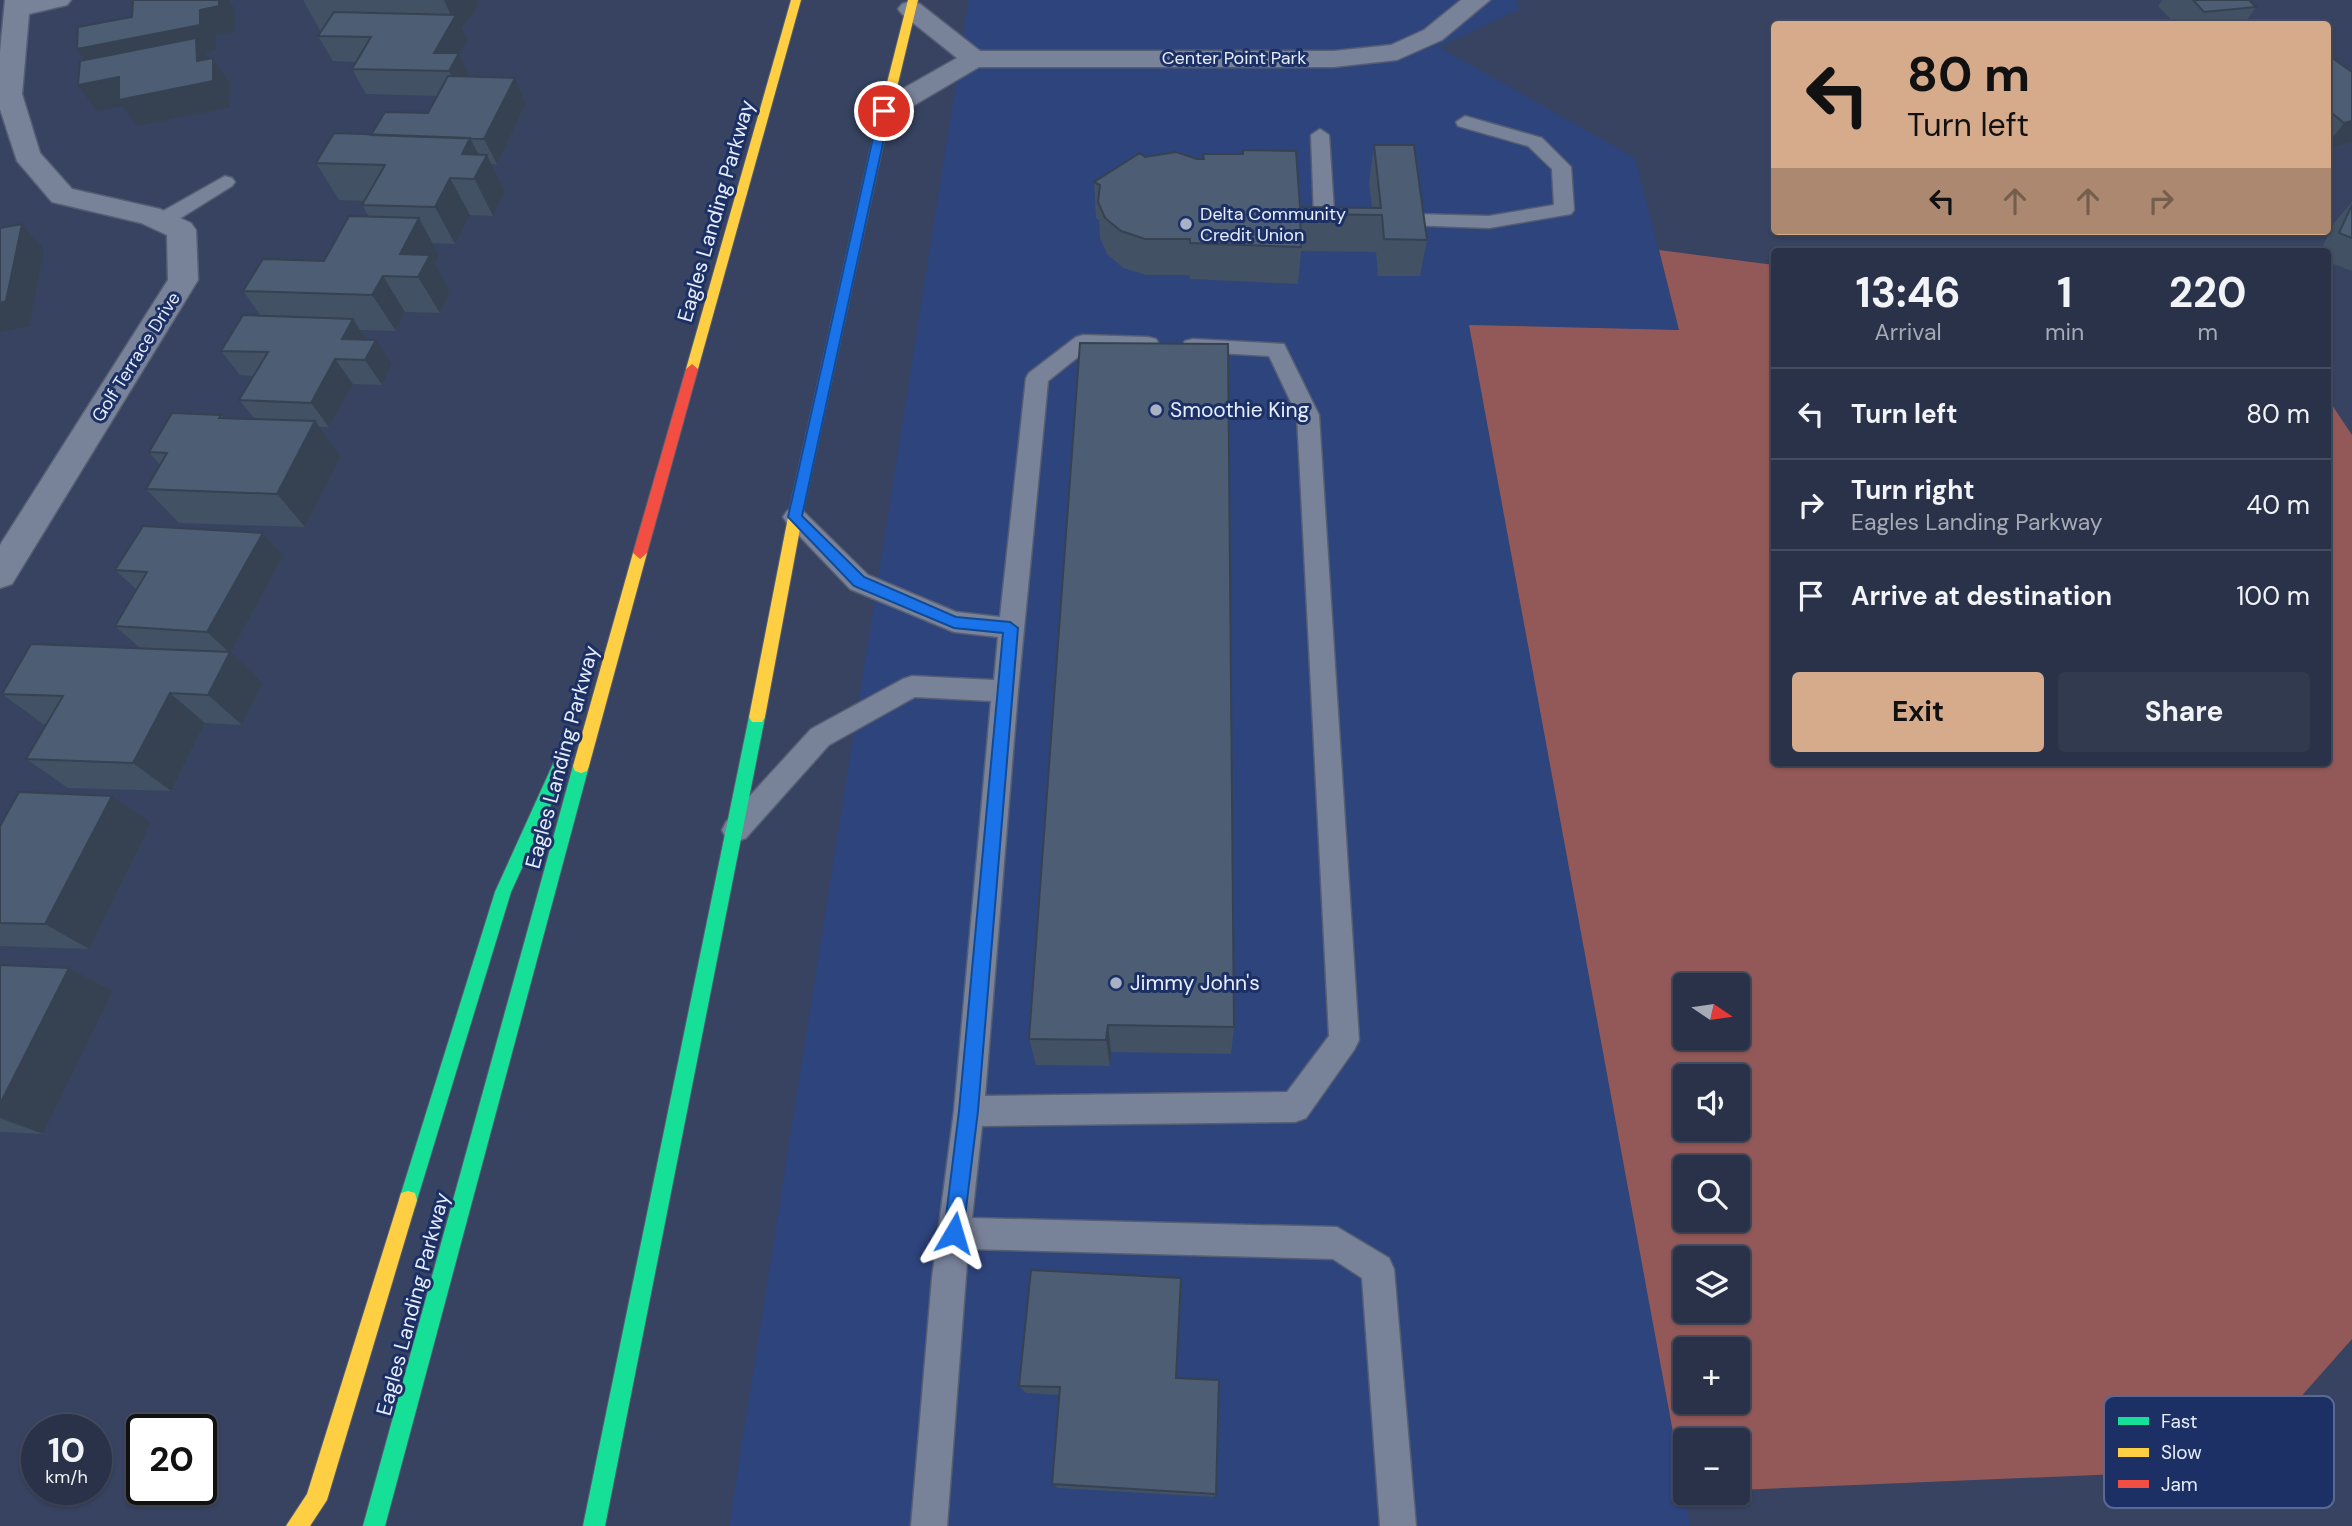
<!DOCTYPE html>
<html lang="en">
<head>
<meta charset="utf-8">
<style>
  :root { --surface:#293248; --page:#313a4f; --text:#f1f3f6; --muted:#a5aab4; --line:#454d60; --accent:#d6ab8b }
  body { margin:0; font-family:"DM Sans",sans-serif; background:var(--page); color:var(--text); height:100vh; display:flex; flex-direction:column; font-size:26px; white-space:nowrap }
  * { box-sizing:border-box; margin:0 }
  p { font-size:23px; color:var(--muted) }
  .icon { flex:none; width:38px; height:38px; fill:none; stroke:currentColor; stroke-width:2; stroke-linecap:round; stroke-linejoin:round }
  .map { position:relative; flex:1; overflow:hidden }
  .drawer { position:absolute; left:1771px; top:248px; width:560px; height:518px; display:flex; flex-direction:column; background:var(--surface); border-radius:7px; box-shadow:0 2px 5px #0004,0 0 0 2px var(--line) }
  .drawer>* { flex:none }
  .top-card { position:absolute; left:1771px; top:21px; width:560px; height:214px; border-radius:7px; box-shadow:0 2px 5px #0004,0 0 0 2px var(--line); background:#d6ab8b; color:#111; overflow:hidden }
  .needle { width:46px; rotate:103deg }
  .buttons { position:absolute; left:1673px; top:973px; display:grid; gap:14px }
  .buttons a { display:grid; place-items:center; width:77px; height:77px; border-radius:7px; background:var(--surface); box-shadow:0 2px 5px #0004,0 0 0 2px var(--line); font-size:35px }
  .speed { position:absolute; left:21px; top:1414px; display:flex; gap:14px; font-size:35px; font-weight:700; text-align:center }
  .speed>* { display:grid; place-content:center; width:91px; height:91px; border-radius:50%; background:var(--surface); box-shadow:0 2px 5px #0004,0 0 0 2px var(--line); line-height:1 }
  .speed small { font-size:18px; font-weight:400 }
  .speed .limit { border:4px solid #111; border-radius:10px; background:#fff; color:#111 }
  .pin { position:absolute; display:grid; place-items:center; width:60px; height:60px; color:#fff; margin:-30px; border:4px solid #fff; border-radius:50%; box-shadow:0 2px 7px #0007 }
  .me { position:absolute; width:77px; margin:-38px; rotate:7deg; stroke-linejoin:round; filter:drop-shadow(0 0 5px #0008) }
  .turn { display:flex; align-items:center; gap:24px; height:147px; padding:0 21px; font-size:32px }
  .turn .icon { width:91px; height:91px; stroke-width:2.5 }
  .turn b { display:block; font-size:49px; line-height:60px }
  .lanes { display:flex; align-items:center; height:66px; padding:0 21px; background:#0003; justify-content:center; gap:35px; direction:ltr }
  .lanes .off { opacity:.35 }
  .eta { display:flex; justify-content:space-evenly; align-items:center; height:119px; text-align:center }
  .eta b { font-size:42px; font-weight:700; line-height:49px }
  .action { display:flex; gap:14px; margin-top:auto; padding:14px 21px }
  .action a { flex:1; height:80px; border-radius:7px; background:var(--accent); color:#111; font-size:28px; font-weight:700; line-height:80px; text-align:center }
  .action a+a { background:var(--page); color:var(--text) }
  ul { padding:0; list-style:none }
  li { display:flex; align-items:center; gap:21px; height:91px; padding:0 21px; border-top:2px solid var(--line) }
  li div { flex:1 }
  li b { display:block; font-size:26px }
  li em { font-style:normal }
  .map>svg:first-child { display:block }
  .built { fill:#2e447d }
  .forest { fill:#935958; fill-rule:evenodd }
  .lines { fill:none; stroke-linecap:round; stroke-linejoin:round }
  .lane-casing { stroke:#565e73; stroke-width:3 }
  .street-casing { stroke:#565e73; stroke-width:3 }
  .fast-casing { stroke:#565e73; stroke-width:2 }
  .slow-casing { stroke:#565e73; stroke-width:2 }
  .jam-casing { stroke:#565e73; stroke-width:2 }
  .lane { fill:#788299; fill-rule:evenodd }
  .street { fill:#788299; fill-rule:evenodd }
  .fast { fill:#16e098; fill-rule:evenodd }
  .slow { fill:#ffcf43; fill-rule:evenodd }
  .jam { fill:#f24e42; fill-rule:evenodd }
  .wall { fill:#425164 }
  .shaded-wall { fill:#364251 }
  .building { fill:#4d5e74; stroke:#364251; stroke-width:2 }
  .route { fill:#1a73e8; stroke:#114b97; stroke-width:2 }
  .poi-dot { fill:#a9b2c5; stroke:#1c3065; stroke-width:2.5 }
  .labels { text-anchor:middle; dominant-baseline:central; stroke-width:6; stroke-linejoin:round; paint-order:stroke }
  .far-street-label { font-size:18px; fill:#e7eefb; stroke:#1c3065 }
  .far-poi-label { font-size:18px; fill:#e7eefb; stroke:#1c3065; text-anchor:start }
  .street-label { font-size:21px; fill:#e7eefb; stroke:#1c3065 }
  .poi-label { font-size:21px; fill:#e7eefb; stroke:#1c3065; text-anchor:start }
  .key { fill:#1c3065; stroke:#596992; stroke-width:2 }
  .key-label { font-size:19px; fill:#e7eefb }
</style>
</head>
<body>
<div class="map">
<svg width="2352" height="1526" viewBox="0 0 2352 1526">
  <rect width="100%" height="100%" fill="#374360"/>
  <path class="built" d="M969,0h548l2,9 -80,38 196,111 44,172 -210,-5 221,1201h-961z"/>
  <path class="forest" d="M1659,250l115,15v498h554v-364l24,36v904l-115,130 -499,21v-50h-53l-1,52 -215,-1167 210,5zM1685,985h53v53h-53zM1685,1076h53v53h-53zM1738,1167v53h-53v-53zM1685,1258h53v53h-53zM1738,1349v53h-53v-53z"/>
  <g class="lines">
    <defs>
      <path id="lane" d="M1465,116l77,22 29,29 3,43 -3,4 -82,14 -83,-3 -3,-5 3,-5 7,-1 76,2 65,-11 -2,-36 -24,-23 -70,-20 -2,-4z
        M1320,129l9,6 5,76 23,3 3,4 -3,4 -40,-1 -3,-4 -3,-82z
        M225,176l7,2 3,4 -3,4 -64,40h-14l-3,-5 3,-5z
        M1083,335l65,2 8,2 3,5 -3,5 -8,2 -60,-2 -40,32 -30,310 -33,405 302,-4 42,-56 -32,-621 -28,-59 -84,-5 -3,-5 3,-5 8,-2 91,5 35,71 40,625 -5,10 -48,68 -11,4 -313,4 -10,92 365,9 52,31 5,11 22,257h-36l-18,-248 -29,-19 -365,-10 -21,277h-36l21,-248 22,-167 37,-410 -76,-4 -86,48 -83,93 -10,4 -10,-4 -4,-8 4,-8 85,-93 92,-50 9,-3 82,4 4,-43 -44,-5 -104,-43 -63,-66 -4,-6 4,-6 8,-3 8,3 65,64 88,37 44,5 26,-239 3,-5 47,-36z"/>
      <path id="street" d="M5,0h66l-4,5 -38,9 -7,80 18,59 32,36 88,20 31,14 5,7 2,50 -186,304 -12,4v-43l168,-265 -1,-45 -26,-12 -89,-21 -35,-41 -17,-52v-57z
        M1461,0h29l-48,40 -45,20 -63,7h-355l-85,50 -10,2 -10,-2 -4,-6 4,-6 83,-47 -55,-44 -4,-5 4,-5 9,-3 9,3 60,47h354l57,-6 33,-15z"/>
      <path id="fast" d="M757,711l5,1 3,5 -160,809h-22l166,-809 3,-5z
        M564,751l6,2 2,5 -61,134 -94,308 -2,7 -7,2 -7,-2 -2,-7 96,-308 63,-139z
        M581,759l6,2 2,5 -204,760h-22l210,-760 2,-5z"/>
      <path id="slow" d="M791,0h10l-103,369 -6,5 -6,-5z
        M908,0h10l-36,150 -6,4 -6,-4z
        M798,497l7,5 -40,215 -3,5h-10l-3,-5 42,-215z
        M640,547l7,6 -58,213 -2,5 -6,2 -6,-2 -2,-5 60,-213z
        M408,1191l7,2 2,7 -90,300 -17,26h-24l21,-32 92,-294 2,-7z"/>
      <path id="jam" d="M876,146l6,4 -77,352 -7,5 -7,-5 79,-352z
        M692,364l6,5 -51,184 -7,6 -7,-6 53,-184z"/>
    </defs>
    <use href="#lane" class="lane-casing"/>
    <use href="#street" class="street-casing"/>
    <use href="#fast" class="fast-casing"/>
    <use href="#slow" class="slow-casing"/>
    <use href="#jam" class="jam-casing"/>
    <use href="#lane" class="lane"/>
    <use href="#street" class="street"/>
    <use href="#fast" class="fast"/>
    <use href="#slow" class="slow"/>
    <use href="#jam" class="jam"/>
  </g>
  <path class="wall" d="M303,0h175l-1,8 -15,20 6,12 -8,15 10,22 45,1 11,25 -29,61h-6l14,28 -12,24 -23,-1 -15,29 -22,-1 6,12 -4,9 15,27 -10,22 -35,-1 -9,19 -36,-1 6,10 26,25 -10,20 -29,-1 -24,43h-10l22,29 -36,71 -126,-4 -33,-34 14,-24 -11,-13 72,-37 3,3 31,1 -16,-19 15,-24 -14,-1 -19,-24 40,-35 -18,-25 81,-30 45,-44 -7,-12 3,-4 -26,-1 -23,-37 55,-28 57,-22 9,-17 -71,-2 -14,-25 4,-7 -23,-1 -15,-25 3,-4z
    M2162,0h87l7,7 -12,17h-69l-17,-18z
    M2328,55l24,87 -24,6z
    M1374,145l53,95 -7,36h-42l-2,-24 -75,-1 -3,33 -108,-5v-4h-44l-23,-7 -16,-14 -7,-16 -1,-18 -3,-2 -2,-36 51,-25 155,50 72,1 -3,-26z
    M2352,202v69l-24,-9v-10h-8l13,-28z
    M1080,343l154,684 -3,27 -120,-2 -1,14 -74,-1 -7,-26z
    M263,533l20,23 -52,96 32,31 -21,42 -37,-2 -34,68 -103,-3 -42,-29 21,-35h-4l-41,-30 138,-46 -25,-22 22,-36 -22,-20z
    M151,823l-62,126 -89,-3v-120z
    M0,965l69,3 44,23 -70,143 -43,-2z
    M1176,1378l40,116 -2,3 -156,-9 -6,-4 7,-89 -33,-2 -7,-7z"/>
  <path class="shaded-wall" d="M219,0h10l5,9 1,23 -19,3v15l-11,3 8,11v-6l16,25 1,24 -93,19 -15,-20 -25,5 -19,-26 41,-8 91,5 -115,-8 -18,-25 123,-39z
    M444,0h34l-1,8 -15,20 6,12 -8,15 11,24 -9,18 -13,-26 -15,-18 19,-33z
    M515,78l11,25 -29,61 -13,-25z
    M2352,121v21l-24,6v-4l16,-21z
    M470,138l13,25 4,-8 18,37 -12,24 -31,-62z
    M450,178l20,37 -15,29 -20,-37z
    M419,218l20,37 -4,9 15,27 -10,22 -22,-36 -18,-23z
    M22,224l22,26 -15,76 -29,6v-29z
    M383,276l22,36 -9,19 -24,-36z
    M353,319l16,25 -27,-5z
    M376,340l16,25 -10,20 -17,-25z
    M335,359l18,25 -24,43 -18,-24z
    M315,421l26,35 -36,71 -28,-33z
    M263,533l20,23 -52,96 32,31 -21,42 -34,-30 22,-42 -23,-21z
    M170,693l35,30 -34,68 -38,-28z
    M112,796l39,27 -62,126 -44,-25z
    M69,968l44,23 -70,143 -43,-16v-14z
    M1108,1025l3,27 -1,14 -4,-26z"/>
  <path class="building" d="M133,0h86v6l-19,4v15l-123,24 1,-22 54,-10z
    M2193,0h56l7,7 -52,5z
    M334,12l122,3 -22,38h25l-10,18 -97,-2 19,-32 -53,-1z
    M196,38l1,23 16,-3v23l-94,19v-23l-41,8 2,-24z
    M2328,55l24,17v49l-8,2 -16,-13z
    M448,76l67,2 -31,61 -113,-4 14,-23 43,1z
    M334,133l136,5 -8,16 25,1 -13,24 -24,-1 -15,29 -73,-2 23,-40 -69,-2z
    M1374,145h40l13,95 -43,-1 -2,-24 -82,-1 1,33 -111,-4v-4h-45l-24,-8 -16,-13 -7,-16 2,-17 -6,-3 46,-29 5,4 31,-5 21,7h7l-1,-5h40v-4l53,1 4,56 81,1z
    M2352,205v33l-13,-5z
    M349,216l70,2 -19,36 30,1 -12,22 -35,-1 -11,19 -129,-4 20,-32 61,2z
    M22,224l-16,77 -6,2v-75z
    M243,315l110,4 -11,20 34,1 -11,20 -30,-1 -24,44 -72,-3 29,-48 -47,-1z
    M1080,343l148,1 6,683 -126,-2 -2,15 -77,-1z
    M172,413l49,2 -2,3 96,3 -38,73 -131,-5 21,-36 -18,-1z
    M143,526l120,7 -56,99 -92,-6 32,-54 -32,-2z
    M31,644l199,8 -22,43 -38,-2 -37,70 -107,-4 37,-63 -61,-2z
    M19,792l93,4 -67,128 -45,-1v-97z
    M0,965l69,3 -69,136z
    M1031,1270l150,8 -5,100 43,2 -3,114 -164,-10 8,-97 -41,-1z"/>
  <path class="route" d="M884,107l6,4 -88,405 62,61 92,40 54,5 8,6 -40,483 -15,122 -2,7 -7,3 -7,-3 -3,-7 15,-122 44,-478 -49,-5 -100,-42 -66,-69 91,-406z"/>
  <g class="poi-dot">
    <circle cx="1186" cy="224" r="7"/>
    <circle cx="1156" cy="410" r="7"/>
    <circle cx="1116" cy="983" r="7"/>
  </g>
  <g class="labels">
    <g class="far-street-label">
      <text x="1234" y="58">Center Point Park</text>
      <text transform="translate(136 357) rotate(-58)">Golf Terrace Drive</text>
    </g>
    <g class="far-poi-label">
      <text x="1200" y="214">Delta Community<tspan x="1200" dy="21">Credit Union</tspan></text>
    </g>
    <g class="street-label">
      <text transform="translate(716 211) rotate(-74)">Eagles Landing Parkway</text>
      <text transform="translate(562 757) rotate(-75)">Eagles Landing Parkway</text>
      <text transform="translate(413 1304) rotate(-75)">Eagles Landing Parkway</text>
    </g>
    <g class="poi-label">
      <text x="1170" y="410">Smoothie King</text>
      <text x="1130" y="983">Jimmy John's</text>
    </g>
  </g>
  <rect x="2104" y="1396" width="230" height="112" rx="10" class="key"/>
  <rect x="2118" y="1417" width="31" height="8" fill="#16e098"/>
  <rect x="2118" y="1448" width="31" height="9" fill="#ffcf43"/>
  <rect x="2118" y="1480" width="31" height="8" fill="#f24e42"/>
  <g class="key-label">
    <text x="2161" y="1428">Fast</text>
    <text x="2161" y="1459">Slow</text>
    <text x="2161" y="1491">Jam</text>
  </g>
</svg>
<div class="buttons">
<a><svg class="needle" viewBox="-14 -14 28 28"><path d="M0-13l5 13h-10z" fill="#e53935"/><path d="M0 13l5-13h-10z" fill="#a5aab4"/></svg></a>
<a><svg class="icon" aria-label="sound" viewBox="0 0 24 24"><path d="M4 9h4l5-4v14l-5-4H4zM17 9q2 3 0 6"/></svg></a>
<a><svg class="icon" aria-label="search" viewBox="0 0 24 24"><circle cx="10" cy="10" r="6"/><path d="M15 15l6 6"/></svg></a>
<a><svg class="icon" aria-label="layers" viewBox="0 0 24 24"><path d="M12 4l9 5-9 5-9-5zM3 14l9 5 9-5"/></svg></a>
<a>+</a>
<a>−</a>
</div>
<div class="speed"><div>10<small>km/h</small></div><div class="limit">20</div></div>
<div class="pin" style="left:884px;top:111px;background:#d93025"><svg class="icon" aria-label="arrive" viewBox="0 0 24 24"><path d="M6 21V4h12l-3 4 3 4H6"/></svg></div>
<svg class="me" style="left:954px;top:1233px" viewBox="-20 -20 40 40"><path d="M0-17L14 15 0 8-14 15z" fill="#1a73e8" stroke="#fff" stroke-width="4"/></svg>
<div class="top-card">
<div class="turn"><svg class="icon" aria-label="left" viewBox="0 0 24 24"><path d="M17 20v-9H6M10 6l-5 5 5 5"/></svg><div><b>80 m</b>Turn left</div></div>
<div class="lanes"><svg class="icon" aria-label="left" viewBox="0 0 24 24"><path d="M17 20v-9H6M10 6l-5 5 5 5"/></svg><svg class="icon off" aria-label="ahead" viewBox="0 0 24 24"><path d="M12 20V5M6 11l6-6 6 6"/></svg><svg class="icon off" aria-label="ahead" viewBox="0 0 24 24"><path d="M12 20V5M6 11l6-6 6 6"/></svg><svg class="icon off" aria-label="right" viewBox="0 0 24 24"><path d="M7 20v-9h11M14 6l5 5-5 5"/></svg></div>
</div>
<section class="drawer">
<div class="eta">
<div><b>13:46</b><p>Arrival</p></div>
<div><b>1</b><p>min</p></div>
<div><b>220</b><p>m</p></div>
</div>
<ul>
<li><svg class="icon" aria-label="left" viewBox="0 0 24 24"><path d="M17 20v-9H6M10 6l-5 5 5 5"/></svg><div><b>Turn left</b></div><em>80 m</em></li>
<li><svg class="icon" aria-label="right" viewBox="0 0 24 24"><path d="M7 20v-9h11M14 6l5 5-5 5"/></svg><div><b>Turn right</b><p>Eagles Landing Parkway</p></div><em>40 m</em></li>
<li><svg class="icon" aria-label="arrive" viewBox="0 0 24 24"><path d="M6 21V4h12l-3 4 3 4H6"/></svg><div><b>Arrive at destination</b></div><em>100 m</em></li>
</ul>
<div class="action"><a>Exit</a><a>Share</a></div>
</section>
</div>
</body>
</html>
